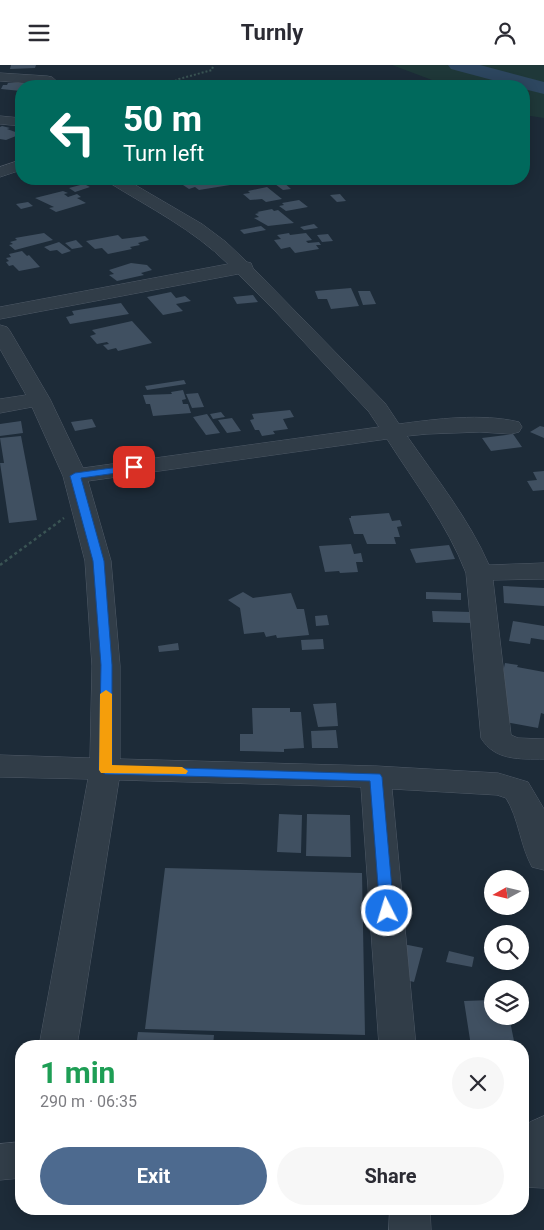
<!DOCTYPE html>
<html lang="en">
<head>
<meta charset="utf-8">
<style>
  :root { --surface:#fff; --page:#f7f7f7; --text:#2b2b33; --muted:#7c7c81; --accent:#4d6a8f }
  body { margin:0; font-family:Roboto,sans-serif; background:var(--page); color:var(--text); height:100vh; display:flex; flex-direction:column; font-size:19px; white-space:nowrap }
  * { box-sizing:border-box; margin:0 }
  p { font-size:16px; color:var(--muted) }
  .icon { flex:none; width:28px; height:28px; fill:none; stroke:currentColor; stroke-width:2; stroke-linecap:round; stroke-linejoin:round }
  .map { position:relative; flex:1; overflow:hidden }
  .details { position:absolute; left:15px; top:975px; width:514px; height:175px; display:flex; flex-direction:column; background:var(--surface); border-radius:20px; box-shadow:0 2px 12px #0003 }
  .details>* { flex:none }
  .guide { position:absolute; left:15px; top:15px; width:515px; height:105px; border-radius:20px; box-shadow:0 2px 12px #0003; background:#00695c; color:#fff; overflow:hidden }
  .needle { width:32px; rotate:262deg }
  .tools { position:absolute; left:484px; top:805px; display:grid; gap:10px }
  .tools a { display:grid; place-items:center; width:45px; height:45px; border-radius:50%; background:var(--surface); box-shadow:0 2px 12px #0003; font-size:25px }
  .pin { position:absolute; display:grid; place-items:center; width:42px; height:42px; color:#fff; margin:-21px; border-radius:10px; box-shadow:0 2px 8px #0006 }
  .me { position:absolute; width:55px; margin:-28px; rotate:355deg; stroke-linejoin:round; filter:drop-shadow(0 0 4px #0008) }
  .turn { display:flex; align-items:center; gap:18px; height:105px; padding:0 25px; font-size:22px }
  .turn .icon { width:65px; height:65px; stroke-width:2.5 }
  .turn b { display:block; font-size:35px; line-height:42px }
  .round { display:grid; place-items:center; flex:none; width:52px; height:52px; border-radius:26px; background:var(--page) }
  .headline { display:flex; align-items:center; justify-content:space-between; height:85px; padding:0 25px }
  h1 { font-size:30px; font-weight:700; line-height:38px; color:#1e9e55 }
  .action { display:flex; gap:10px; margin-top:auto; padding:10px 25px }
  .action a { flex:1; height:58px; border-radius:30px; background:var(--accent); color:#fff; font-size:20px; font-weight:700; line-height:58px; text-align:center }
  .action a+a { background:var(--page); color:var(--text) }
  header { display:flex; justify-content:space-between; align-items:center; height:65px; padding:0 25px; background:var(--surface); font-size:22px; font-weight:700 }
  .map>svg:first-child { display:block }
  .green { fill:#1f3839 }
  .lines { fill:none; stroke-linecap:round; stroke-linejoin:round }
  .river { fill:#2d465f; fill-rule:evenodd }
  .building { fill:#405061 }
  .minor-casing { stroke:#4f5a67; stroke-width:1 }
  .path-far1 { stroke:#3a5454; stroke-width:2; stroke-dasharray:2 2; stroke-linecap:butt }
  .path { stroke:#3a5454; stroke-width:2.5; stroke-dasharray:3 3; stroke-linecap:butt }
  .minor { fill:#313d48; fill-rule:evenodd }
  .route { fill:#1a73e8; stroke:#114b97 }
  .slow { fill:#f59e0b }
</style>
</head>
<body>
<header><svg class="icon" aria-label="menu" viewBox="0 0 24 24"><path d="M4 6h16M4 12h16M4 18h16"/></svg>Turnly<svg class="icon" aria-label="person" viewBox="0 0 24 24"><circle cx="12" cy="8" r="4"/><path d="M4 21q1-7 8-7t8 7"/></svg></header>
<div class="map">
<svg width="544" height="1165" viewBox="0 0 544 1165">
  <rect width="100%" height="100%" fill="#1d2b38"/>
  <path class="green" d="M392,0h152v53l-20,-3v-29h-76z"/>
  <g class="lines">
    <path class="river" d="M448,0h32l64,17v12l-20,-5v-3h-9l-64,-17z"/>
  </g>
  <path class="building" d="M11,0h25l-1,3 -25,1z
    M8,18h26l-1,3h-12v5l-20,-2 2,-4h4z
    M2,61l8,2 -3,1 14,5 -15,6 -6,-1v-12z
    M194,114h26l-7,2 10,-1 7,5 -31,5 -4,-3 -6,2 -6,-4 6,-2 -3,-2z
    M276,114l4,3 -17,1 -3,-3z
    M283,117l8,7 -8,1 -8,-6z
    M84,119l6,3 -15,5 -6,-4z
    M267,122l15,12 -16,3 -4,-3 -12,1 -7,-6 7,-1 -2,-2z
    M63,126l5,2 -4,1 4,3 9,-3 4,3 -4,1 9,5 -30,9 -7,-4 5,-1 -19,-9z
    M340,129l6,7 -9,1 -7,-7z
    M299,135l9,7 -22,4 -7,-5 5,-1 -2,-2z
    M28,137l5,4 -12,3 -5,-5z
    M272,144l2,2 4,-1 16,13 -26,3 -14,-8 5,-1 -4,-3 4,-1 -2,-1z
    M314,159l4,4 -14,2 -4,-3z
    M261,161l5,4 -22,4 -4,-4z
    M44,168l9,7 -38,10 -6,-5 4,-1 -3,-2 7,-2 -2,-2z
    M289,168l1,2 16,-2 6,7 -6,1 2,2 11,-1 2,3h-5l3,4 -24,4 -5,-6 -9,2 -7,-9 7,-1 -4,-4z
    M328,169l5,7 -11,1 -5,-7z
    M118,170l4,4 23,-3 4,4 -11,3 2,2 -10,2 2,2 -24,5 -6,-6 -7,1 -9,-8z
    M76,175l7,7 -11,2 -7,-6z
    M59,177l12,9 -9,3 -5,-4 -7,1 -6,-4z
    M22,186l5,5 2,-1 11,12 -21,4 -6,-6 -4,1 -3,-4 3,-1 -3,-3 5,-1 -2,-3z
    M131,198l16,2 5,5 -11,3 3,2 -27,6 -8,-6 5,-1 -5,-4z
    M351,223l8,18 -28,3 -4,-10h-9l-3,-8z
    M358,226h12l6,13 -13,1z
    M171,227l5,6 9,-2 6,5 -15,3 7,7 -20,4 -16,-18z
    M253,230l5,7 -21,2 -4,-7z
    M121,238l8,11 -59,10 -4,-7 8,-2 -2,-4z
    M132,256l20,22 -34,8 -2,-3 -8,2 -5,-5 6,-1 -2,-2 -10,2 -7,-8 6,-2 -4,-4z
    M184,315l2,4 -39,6 -2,-4z
    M183,325l3,9 -4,1 1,4h5l3,9 -38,3 -3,-12h-4l-3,-9 29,-1 -1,-2z
    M198,328l6,14 -12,1 -6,-14z
    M290,345l4,7 -11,2 5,10 -15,2 2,3 -13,2 -3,-6h-4l-5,-10 4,-1 -2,-5z
    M221,347l4,5 -12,2 -3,-5z
    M207,349l13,19 -14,2 -13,-18z
    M232,353l9,13 -14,2 -9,-13z
    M92,354l4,8 -21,4 -4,-9z
    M21,356l2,12 -23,3v-12z
    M540,361l4,1v11l-14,-6z
    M513,369l9,13 -31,4 -9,-13z
    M21,371l16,84 -28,3 -9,-60h4l-4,-25z
    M544,406v19l-11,1 -6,-10 10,-1 -4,-8z
    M389,448l3,8 8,-1 2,6 -5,1 3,10h-6l2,7h-29l-4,-10h-9l-5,-16h2v-2z
    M351,479l3,10 7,-1 2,9h-7l2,10 -18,1 -1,-2 -14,1 -6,-26z
    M449,480l6,14 -39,4 -6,-14z
    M503,521l41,2v18l-40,-3z
    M243,527l10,6 38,-5 6,16h7l5,26 -32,3 -1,-3 -10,2 -2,-5 -20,2 -4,-26 -12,-8z
    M426,527l35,1v7l-35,-1z
    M432,546l39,1 1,11 -39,-1z
    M327,550l2,10 -13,1 -1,-10z
    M513,556l31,5v14l-13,-2 -1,6 -21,-3z
    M323,574l1,10 -22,1 -1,-10z
    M178,578l1,7 -20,2 -1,-6z
    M505,598l13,2 -1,2 27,5v42l-3,-1 -3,15 -32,-6 -10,-17z
    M336,638l2,23 -20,1 -5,-23z
    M252,643h38v4h11l3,36 -20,1v3l-44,-1v-17h13z
    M336,665l2,18h-26l-1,-17z
    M279,749l23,1 -1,38 -24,-1z
    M307,749l43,1 1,42 -45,-1z
    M165,803l197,5 3,162 -220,-6z
    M403,879l20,4 -9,34 -21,-5z
    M449,886l25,6 -2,10 -26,-5z
    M492,935v16h17l6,30h-44l-7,-45z
    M138,967l76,3 -1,11h-77z
    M324,976l47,1v4h-47z"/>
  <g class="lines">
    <defs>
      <path id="minor" d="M0,8l47,3 5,1 10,9 -62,-5z
        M0,51l21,2v8l-21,-2z
        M21,95v10l-21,7v-10z
        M106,114h19l77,45 24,18 21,20 4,1 2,5 132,135 14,21c38,-5 82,-11 120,-2l3,5 -3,5 -8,2 -31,-2 -53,2 -20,2c29,42 62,83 82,129l55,-2v16l-51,1 18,155 7,3 26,1v20c-24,0 -49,2 -63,-21l-15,-165c-19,-49 -51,-90 -79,-134l-299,42 23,80 9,105v93l256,7 122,7 30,9 16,27v61l-12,-3c-12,-22 -13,-48 -26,-69l-9,-3 -105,-6 24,257h-37l-18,-259 -242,-7 -42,266h-38l49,-267 -88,-2v-22l90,3 2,-92 -7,-105 -22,-85 -31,-69 -32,6v-14l26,-4 -26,-46v-24l7,2 3,4 40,68 33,69 296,-41 -10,-15 -93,-100 -38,-38 -238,45v-12l228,-43c-34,-34 -78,-56 -120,-82z
        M544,1051v72l-22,-1v-59l8,-6z
        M21,1077v36l-21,2v-36z
        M390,1144h40l1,21h-42z"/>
    </defs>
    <use href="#minor" class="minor-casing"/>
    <path class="path-far1" d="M144,20l14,1
      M164,21l15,-7 33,-9 1,-4"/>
    <path class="path" d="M0,500l64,-47"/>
    <use href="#minor" class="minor"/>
  </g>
  <path class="route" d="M134,400l5,2 -1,3 -57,8 23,83 8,104v101l268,8 2,3 12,134 -2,4 -5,2 -5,-2 -2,-4 -10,-130 -265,-7 -6,-4 2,-105 -8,-104 -23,-85 5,-3z"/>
  <path class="slow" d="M106,625l6,4v71l70,2 6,4 -2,3 -85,-1 -2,-3 1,-76z"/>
</svg>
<div class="tools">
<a><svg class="needle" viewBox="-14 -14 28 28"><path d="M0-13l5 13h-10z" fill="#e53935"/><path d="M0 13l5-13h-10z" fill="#7c7c81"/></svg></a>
<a><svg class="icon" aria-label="search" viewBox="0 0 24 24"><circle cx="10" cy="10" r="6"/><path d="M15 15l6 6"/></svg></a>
<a><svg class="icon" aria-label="layers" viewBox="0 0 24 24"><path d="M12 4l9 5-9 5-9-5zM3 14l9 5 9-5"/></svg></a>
</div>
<div class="pin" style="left:134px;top:402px;background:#d93025"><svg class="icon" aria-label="arrive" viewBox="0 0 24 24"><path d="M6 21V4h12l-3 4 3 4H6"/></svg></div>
<svg class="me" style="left:387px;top:846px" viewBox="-20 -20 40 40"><circle r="17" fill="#1a73e8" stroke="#fff" stroke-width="3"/><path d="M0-11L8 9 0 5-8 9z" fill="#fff"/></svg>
<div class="guide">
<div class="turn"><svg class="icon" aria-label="left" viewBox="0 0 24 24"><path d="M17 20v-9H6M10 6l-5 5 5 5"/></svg><div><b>50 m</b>Turn left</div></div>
</div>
<section class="details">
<div class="headline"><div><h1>1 min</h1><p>290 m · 06:35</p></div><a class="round"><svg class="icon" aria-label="close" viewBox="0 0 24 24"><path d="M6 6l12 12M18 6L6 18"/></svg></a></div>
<div class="action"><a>Exit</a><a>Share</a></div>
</section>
</div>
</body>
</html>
